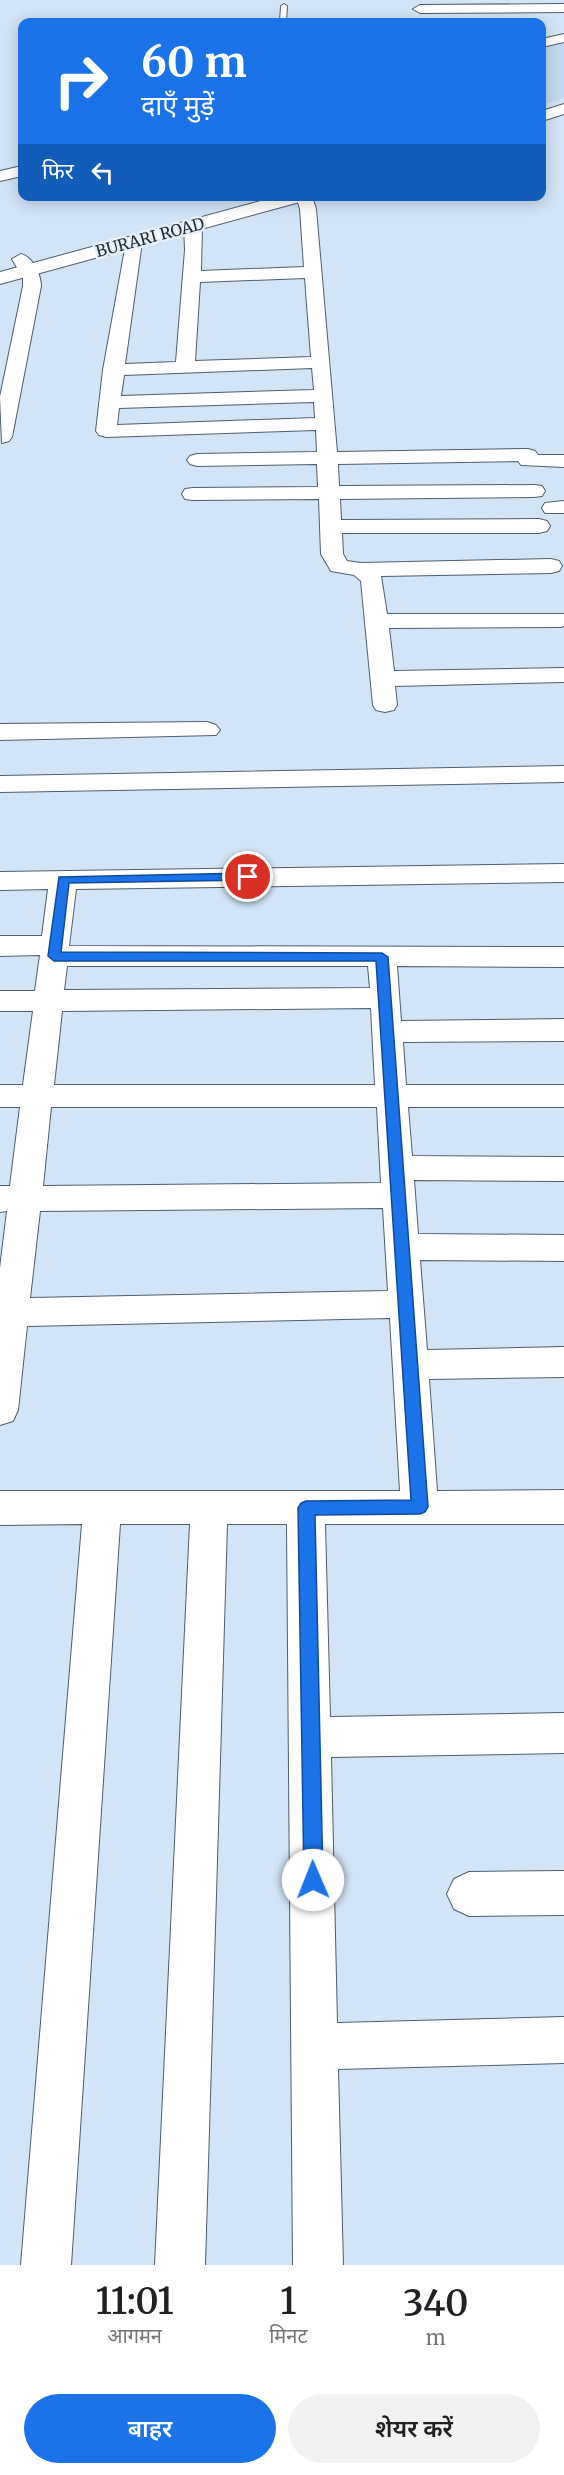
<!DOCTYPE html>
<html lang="hi">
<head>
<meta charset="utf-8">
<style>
  :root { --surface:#fff; --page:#f2f2f2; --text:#202124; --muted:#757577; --accent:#1a73e8 }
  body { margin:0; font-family:Merriweather,"Noto Sans Devanagari",serif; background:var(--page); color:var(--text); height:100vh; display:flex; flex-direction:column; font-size:22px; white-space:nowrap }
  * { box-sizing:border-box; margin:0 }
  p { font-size:20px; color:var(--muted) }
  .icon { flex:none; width:33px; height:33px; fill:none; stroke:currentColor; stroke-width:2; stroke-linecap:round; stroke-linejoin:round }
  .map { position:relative; height:2265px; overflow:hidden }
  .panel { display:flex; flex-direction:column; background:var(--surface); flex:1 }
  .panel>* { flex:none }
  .guide { position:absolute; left:18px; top:18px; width:528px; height:183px; border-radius:12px; box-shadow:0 3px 15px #0003; background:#1a73e8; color:#fff; overflow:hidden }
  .pin { position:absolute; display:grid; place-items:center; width:51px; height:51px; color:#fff; margin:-26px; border:3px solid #fff; border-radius:50%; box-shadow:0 2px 6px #0007 }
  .me { position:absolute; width:66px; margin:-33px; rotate:359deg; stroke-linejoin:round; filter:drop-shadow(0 0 4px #0008) }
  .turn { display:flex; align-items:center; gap:21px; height:126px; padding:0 24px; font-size:27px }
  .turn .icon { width:78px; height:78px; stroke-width:2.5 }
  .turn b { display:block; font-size:42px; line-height:51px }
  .then { display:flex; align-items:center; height:57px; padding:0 24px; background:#0003; gap:12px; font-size:22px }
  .eta { display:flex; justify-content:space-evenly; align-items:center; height:102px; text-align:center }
  .eta b { font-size:36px; font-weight:600; line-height:42px }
  .button { display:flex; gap:12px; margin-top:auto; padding:12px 24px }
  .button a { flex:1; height:69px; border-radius:36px; background:var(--accent); color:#fff; font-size:24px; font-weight:600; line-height:69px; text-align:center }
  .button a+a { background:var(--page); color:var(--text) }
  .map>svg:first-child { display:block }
  .built { fill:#c3d9f0 }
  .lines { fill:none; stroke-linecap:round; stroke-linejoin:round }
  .service-casing { stroke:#4f5e6d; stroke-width:2 }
  .minor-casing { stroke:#4f5e6d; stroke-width:2 }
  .secondary-casing { stroke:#4f5e6d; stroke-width:2 }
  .service { fill:#fff; fill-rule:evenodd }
  .minor { fill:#fff; fill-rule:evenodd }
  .secondary { fill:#fff; fill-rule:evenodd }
  .route { fill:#1a73e8; stroke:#114b97; stroke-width:1.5 }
  .labels { text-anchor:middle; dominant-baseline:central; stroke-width:5; stroke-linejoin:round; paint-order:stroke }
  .far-street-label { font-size:16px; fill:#232a30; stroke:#e6f0fb }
</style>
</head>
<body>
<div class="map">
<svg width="564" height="2265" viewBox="0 0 564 2265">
  <rect width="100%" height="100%" fill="#d3e4f6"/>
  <path class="built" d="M564,43v56l-22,6v-57z"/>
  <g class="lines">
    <defs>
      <path id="service" d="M284,4l3,2 -1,16h-6l1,-16z"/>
      <path id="minor" d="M564,4v8l-144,1 -7,-4 7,-4z
        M564,34v8l-22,5v-8z
        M22,166v10l-22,5v-10z
        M296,196h16l4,13 21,243 191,-3 7,2 3,4h26v12l-43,-2 -3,-4 -180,3 1,22 195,-1 8,1 3,5 -3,5 -8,1 -194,2 1,21 198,-1 8,2 3,5 -3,5 -8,2h-197l1,21 4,7 14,2 190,-4 8,2 3,5 -3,5 -8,2 -170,3 6,38h177v12l-3,1 -172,1 5,43 170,-3v14l-169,4 2,19 -3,5 -9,2 -9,-2 -3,-5 -12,-124 -7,-6 -23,-4 -10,-17 -2,-55 -126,1 -8,-1 -3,-5 3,-5 8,-1 125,-1 -1,-23 -120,2 -7,-2 -3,-4 3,-4 7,-2 120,-2 -1,-22 -210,7 -7,-2 -3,-4 7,-61 24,-132h12l3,4 -17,122 51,-2 9,-112 -1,-24 3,-4h12l3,4 -1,45 103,-4 -4,-58zM305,278l6,79 -116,4 5,-79zM312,368l2,22 -193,6 3,-21zM314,402l1,16 -198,7 2,-17z
        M21,254c12,3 20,21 20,32l-29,151 -3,4 -7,2 -2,-46 23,-111v-8l-11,-19z
        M564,501v12h-19l-3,-5 3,-5z
        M207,722l9,3 4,5 -4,5 -216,5v-16z
        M564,766v16l-564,10v-16z
        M564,864v18l-488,7 -7,57 495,1v20l-167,-1 4,55 163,-2v22l-161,1 3,43h158v22h-156l4,49 152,1v24l-150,-1 4,54 146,1v26l-144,-1 7,90 137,-3v30l-135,2 8,112 127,-1v34h-239l5,193 234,-4v40l-233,4 6,266 227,-6v46l-226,6 5,196h-50l-6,-741h-60l-22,741h-50l35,-741h-70l-49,741h-50l61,-741 -82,1v-34h400l-10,-173 -363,8 -9,84 -5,11 -13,4v-157l7,-57 -7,1v-26h10l10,-79h-20v-22h23l10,-74h-33v-20h35l5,-36 -40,1v-20h42l6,-47 -48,1v-18zM67,966h301l2,22 -306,2zM371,1008l4,77h-321l8,-74zM51,1107h326l4,76 -338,3zM383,1208l5,83 -358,7 10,-87z
        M564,1871v44l-95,1 -15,-7 -7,-15 7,-15 15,-7z"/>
      <path id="secondary" d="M564,104v10l-22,7v-10z
        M279,196h30l-2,4 -307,84v-12z"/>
    </defs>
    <use href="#service" class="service-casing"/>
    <use href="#minor" class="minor-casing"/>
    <use href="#secondary" class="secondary-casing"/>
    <use href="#service" class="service"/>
    <use href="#minor" class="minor"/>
    <use href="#secondary" class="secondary"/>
  </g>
  <path class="route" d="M248,873l6,4 -2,3 -183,3 -8,69 321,1 6,4 40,550 -3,5 -5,2 -105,1 8,365 -3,7 -7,3 -6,-3 -3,-7 -6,-372 3,-5 5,-2 105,-1 -35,-539h-322l-6,-5 11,-79z"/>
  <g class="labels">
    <g class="far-street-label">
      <text transform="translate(150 237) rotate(-15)">BURARI ROAD</text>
    </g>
  </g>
</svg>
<div class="pin" style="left:248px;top:877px;background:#d93025"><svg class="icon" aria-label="arrive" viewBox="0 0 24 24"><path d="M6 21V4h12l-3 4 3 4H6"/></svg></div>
<svg class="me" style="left:313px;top:1880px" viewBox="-20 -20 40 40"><circle r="19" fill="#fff"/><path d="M0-13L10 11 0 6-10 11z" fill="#1a73e8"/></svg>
<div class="guide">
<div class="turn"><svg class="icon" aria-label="right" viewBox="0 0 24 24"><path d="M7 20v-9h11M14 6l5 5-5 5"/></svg><div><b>60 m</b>दाएँ मुड़ें</div></div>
<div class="then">फिर<svg class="icon" aria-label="left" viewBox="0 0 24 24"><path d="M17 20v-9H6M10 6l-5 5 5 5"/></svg></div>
</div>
</div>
<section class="panel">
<div class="eta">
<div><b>11:01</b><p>आगमन</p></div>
<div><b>1</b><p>मिनट</p></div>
<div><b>340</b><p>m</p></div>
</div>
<div class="button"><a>बाहर</a><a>शेयर करें</a></div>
</section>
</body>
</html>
